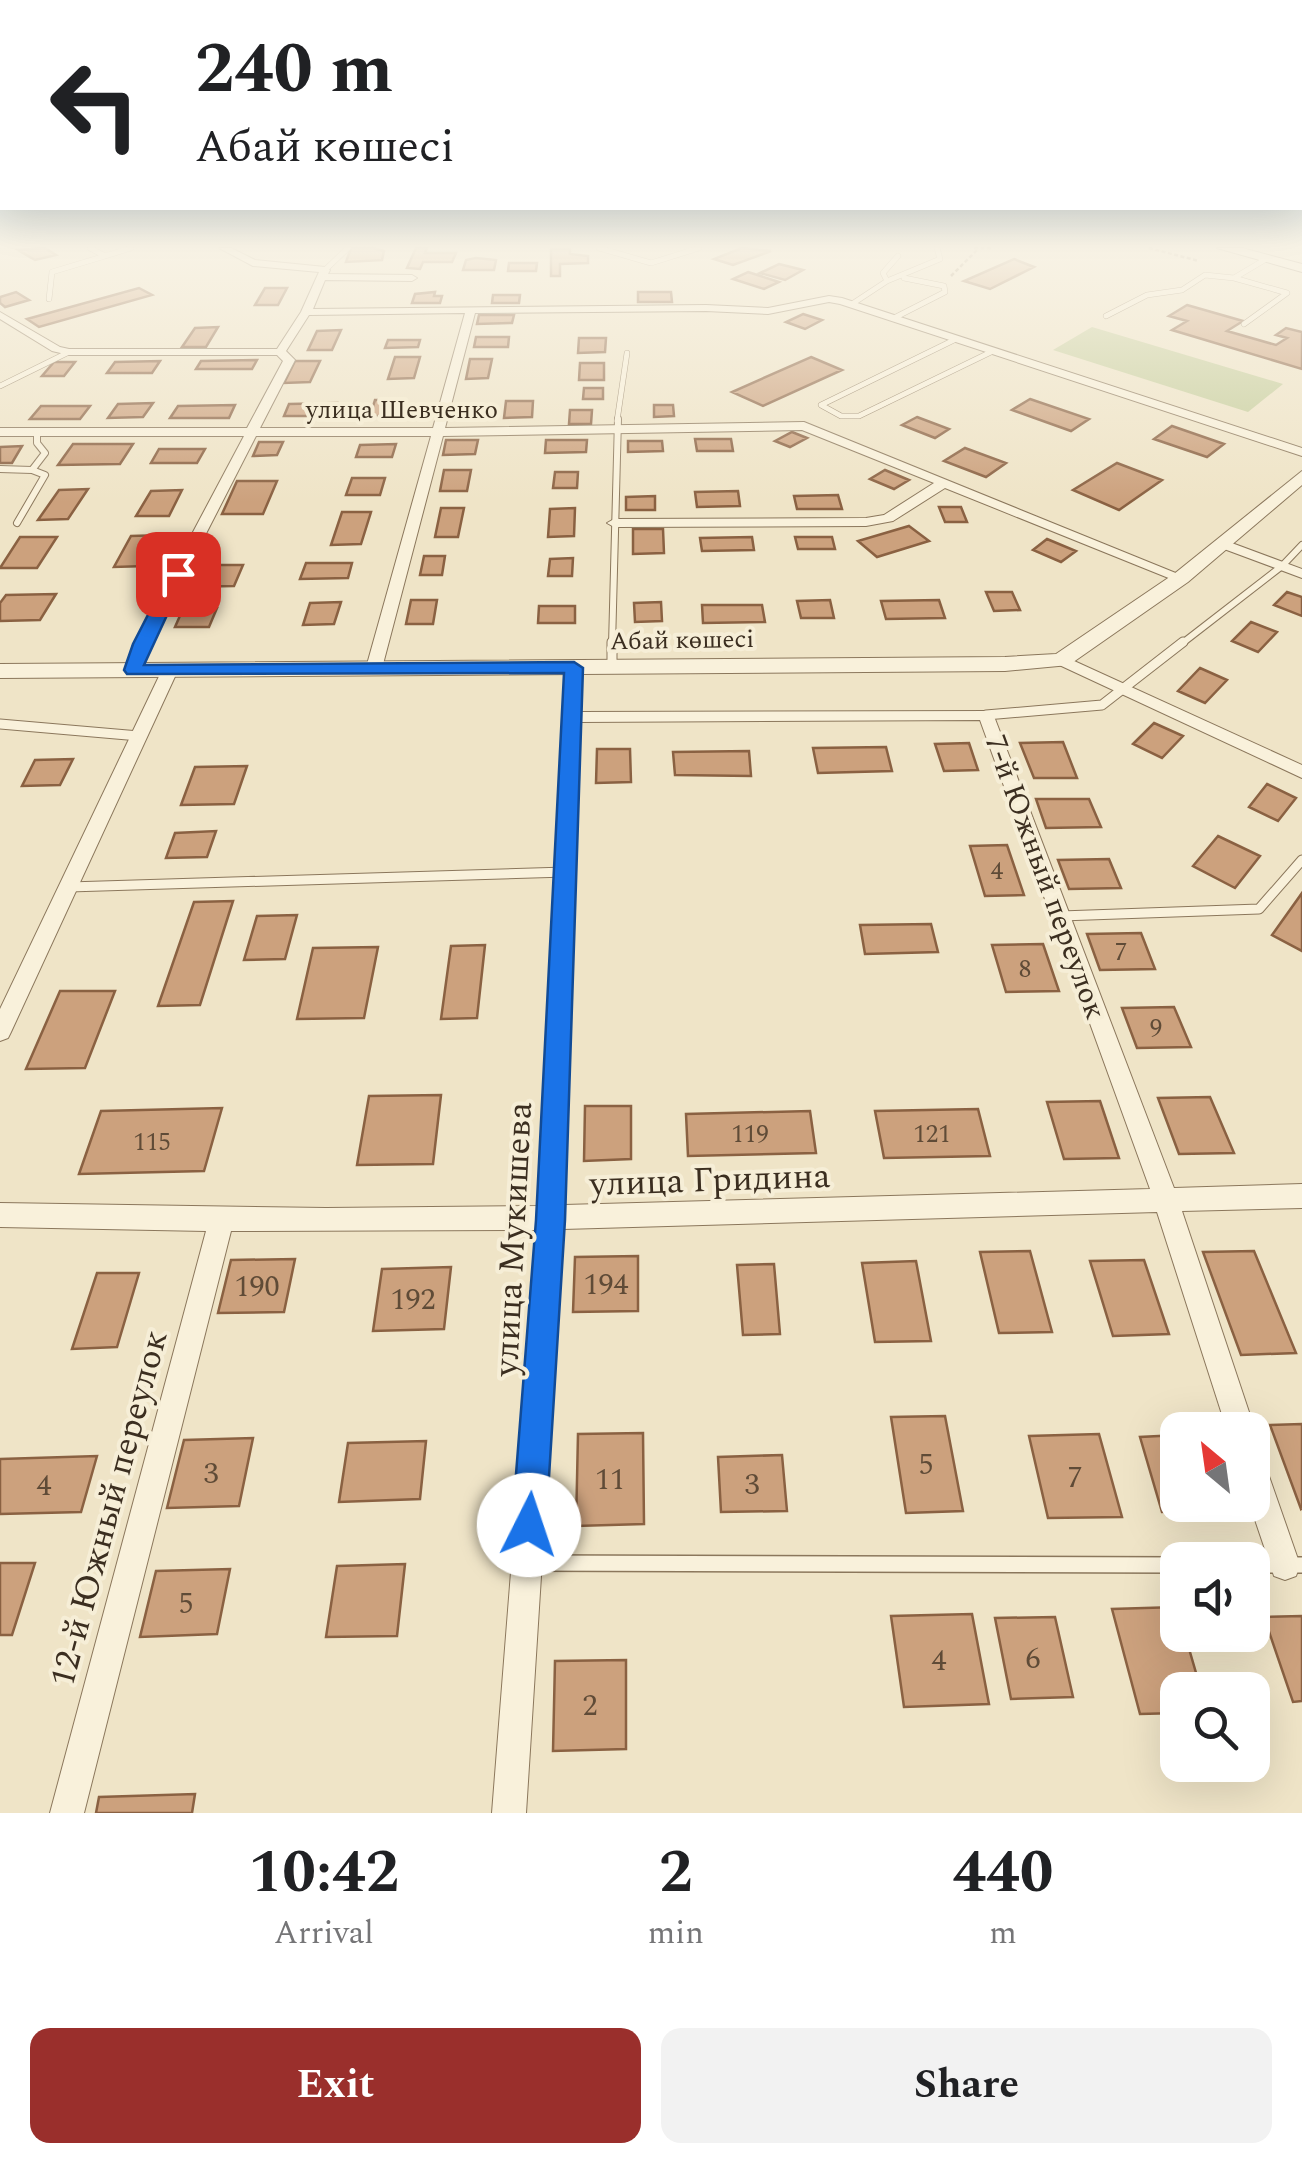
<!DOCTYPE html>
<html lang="en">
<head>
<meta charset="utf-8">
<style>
  body { margin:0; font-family:Spectral,serif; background:#f2f2f2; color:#202124; height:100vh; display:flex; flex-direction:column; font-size:38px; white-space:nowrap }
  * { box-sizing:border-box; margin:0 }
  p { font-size:32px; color:#757577 }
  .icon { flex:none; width:55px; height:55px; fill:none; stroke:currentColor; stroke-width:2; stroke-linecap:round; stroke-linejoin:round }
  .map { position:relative; height:1813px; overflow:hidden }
  .details { display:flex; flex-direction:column; background:#fff; flex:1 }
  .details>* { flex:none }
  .hud { position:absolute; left:0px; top:0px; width:1302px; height:210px; box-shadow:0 10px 40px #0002; background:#fff; color:#202124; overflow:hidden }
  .needle { width:65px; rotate:331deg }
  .fabs { position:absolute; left:1160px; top:1412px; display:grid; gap:20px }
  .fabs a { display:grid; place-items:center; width:110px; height:110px; border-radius:20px; background:#fff; box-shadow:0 10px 40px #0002; font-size:50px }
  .pin { position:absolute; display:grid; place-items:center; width:85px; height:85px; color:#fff; margin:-42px; border-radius:20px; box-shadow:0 5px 15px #0006 }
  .me { position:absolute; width:110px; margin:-55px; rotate:4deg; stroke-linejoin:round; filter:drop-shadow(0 0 8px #0008) }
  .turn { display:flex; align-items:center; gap:35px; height:210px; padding:0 30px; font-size:45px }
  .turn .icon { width:130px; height:130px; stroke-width:2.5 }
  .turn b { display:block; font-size:70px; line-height:85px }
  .eta { display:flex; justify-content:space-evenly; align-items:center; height:170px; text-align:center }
  .eta b { font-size:60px; font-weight:700; line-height:70px }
  .primary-button { display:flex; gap:20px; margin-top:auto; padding:20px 30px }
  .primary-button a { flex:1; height:115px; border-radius:20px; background:#9a2f2c; color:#fff; font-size:40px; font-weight:700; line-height:115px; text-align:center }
  .primary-button a+a { background:#f2f2f2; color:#202124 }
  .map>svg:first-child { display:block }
</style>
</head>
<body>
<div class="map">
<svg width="1302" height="1813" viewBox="0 0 1302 1813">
  <rect width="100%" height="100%" fill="#efe4c7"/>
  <!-- green -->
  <path fill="#c5cd9b" d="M1092,327L1283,384L1248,412L1053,350Z"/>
  <!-- building -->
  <path fill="#cca17d" stroke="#8a6142" stroke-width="2.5" d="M45,248L56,255L35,260L18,250Z
    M351,248H373L384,251L382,260L346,262Z
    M416,248H427L425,253H456L452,262H423L420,269L407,268Z
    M742,248L771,251L733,265L714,259Z
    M551,249H570V254L588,256V263L560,264V276H551Z
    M476,258L496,260L494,270H463L466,260Z
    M1014,259L1034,267L990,289L964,281Z
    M509,263H537L536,271H508Z
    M779,264L803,270L785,280L760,273Z
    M748,272L779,282L764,289L733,279Z
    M139,288L152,295L39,327L27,319Z
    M265,288H287L278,305H255Z
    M16,292L29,300L5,307L0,303V297Z
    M435,292L434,296H442L440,303H412L415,294Z
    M638,292H671L672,302H638Z
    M493,295H520L519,303H492Z
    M1187,305L1243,321L1227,331L1276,345L1287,338L1276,335L1286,328L1302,332V369L1172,330L1187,321L1169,316Z
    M803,314L822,320L805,329L786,322Z
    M479,315H514L512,323L477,324Z
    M218,327L206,347H182L195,328Z
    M341,330L332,350H308L317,331Z
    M476,337H509L508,347H474Z
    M579,338H606L605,352L578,353Z
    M388,340H420L418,347L385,348Z
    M395,357H420L414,378L388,379Z
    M811,357L842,370L763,406L732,392Z
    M470,359H492L488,378L466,379Z
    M257,360L252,369H196L201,361Z
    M160,361L152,373H107L115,362Z
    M295,361H320L310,382L284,383Z
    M54,362H75L64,376H42Z
    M580,363H604V380H579Z
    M584,388H603V399H583Z
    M1030,399L1089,419L1071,431L1012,410Z
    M375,400H400L395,416H370Z
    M506,401H533L532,417L504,418Z
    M153,403L143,417L108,418L118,404Z
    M337,403L333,416H284L289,404Z
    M465,404H484L482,415L462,416Z
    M235,405L229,418H170L178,406Z
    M654,405H673L674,416L654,417Z
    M41,406H90L80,419H30Z
    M570,410H592L591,424H569Z
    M917,417L949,429L935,438L902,425Z
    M1172,426L1224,444L1207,457L1154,439Z
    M792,432L807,438L790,447L775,441Z
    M695,439H731L733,451H697Z
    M446,440H478L475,454L443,455Z
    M546,440H587L586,452L545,453Z
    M628,441H662L663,451L628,452Z
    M259,442H283L277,455L253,456Z
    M73,444H133L120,464L58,465Z
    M396,444L392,457H356L360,445Z
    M22,446L12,463H0V447Z
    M965,448L1006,463L986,477L944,461Z
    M159,449H205L197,463H151Z
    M1117,463L1162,480L1119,510L1073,490Z
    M444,470H471L467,491H440Z
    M885,470L909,480L894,489L870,479Z
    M555,472H578L577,488H553Z
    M352,478H385L380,495H346Z
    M237,481H277L263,514H222Z
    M88,489L68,519L38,520L59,490Z
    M182,490L169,516H136L151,491Z
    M738,491L740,506L697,507L695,492Z
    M838,495L842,509H797L794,496Z
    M655,496V510H626V497Z
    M939,507H961L967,522H945Z
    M441,508H464L458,537H435Z
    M575,508L574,536L548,537L550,509Z
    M342,512H371L361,544L331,545Z
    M909,526L929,541L877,557L858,541Z
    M633,529H663L664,553L633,554Z
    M164,535L147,566L114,567L131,536Z
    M20,537H57L37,568H0Z
    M752,537L754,550L702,551L700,538Z
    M795,537H832L835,549H798Z
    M1047,539L1076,551L1061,562L1033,550Z
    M424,556H445L442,575H420Z
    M573,558L572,576H548L550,559Z
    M306,563H352L348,578L300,579Z
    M195,565H243L234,586L184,587Z
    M986,592H1012L1020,610L994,611Z
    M1287,592L1302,597V616L1274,605Z
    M56,594L40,620L0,621V603L6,595Z
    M411,600H437L433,624H406Z
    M830,600L834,618H801L797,601Z
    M939,600L945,618L886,619L881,601Z
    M341,602L334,624L303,625L310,603Z
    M661,602L662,621L635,622L634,603Z
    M702,605H762L765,622L703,623Z
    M539,606H575V623H538Z
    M217,608L209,627H175L183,609Z
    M1251,622L1277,632L1258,652L1232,641Z
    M1200,668L1227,680L1205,703L1178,691Z
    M1154,723L1183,736L1162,758L1133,744Z
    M1063,742L1077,778H1034L1020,743Z
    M969,743L978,770L944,771L935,744Z
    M886,747L892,771L818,773L813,748Z
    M597,749H630L631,782L596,783Z
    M749,751L751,776L675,775L673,752Z
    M73,759L60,785L22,786L35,760Z
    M247,766L234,804L181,805L195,767Z
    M1267,784L1296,798L1278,821L1249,807Z
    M1036,799H1089L1101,827L1046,828Z
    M216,831L207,857L166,858L175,833Z
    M1218,836L1260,856L1235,888L1193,866Z
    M1007,845L1024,895L985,896L970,846Z
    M1109,859L1121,888L1069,889L1058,860Z
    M1302,893V951L1272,935Z
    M233,901L200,1005L158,1006L194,902Z
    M297,915L285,959L244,960L257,916Z
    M931,924L938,952L865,954L860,925Z
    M1141,933L1155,969L1100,970L1087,934Z
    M1043,944L1059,991L1006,992L992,945Z
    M485,945L477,1018L441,1019L451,946Z
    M378,947L364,1018L297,1019L313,948Z
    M60,991H115L85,1068L26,1069Z
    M1174,1007L1191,1047L1137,1048L1122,1008Z
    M441,1095L433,1164L357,1165L369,1096Z
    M1210,1097L1234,1153L1179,1154L1158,1098Z
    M1100,1101L1119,1158L1064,1159L1047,1102Z
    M585,1106H631V1159L584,1161Z
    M222,1108L204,1171L79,1174L101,1111Z
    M978,1109L990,1156L884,1158L875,1111Z
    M810,1111L816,1153L688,1156L686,1114Z
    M1030,1251L1052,1332L999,1333L980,1252Z
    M1254,1251L1296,1353L1241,1355L1203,1252Z
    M638,1256V1311L573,1312L575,1257Z
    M295,1259L284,1312L218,1313L231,1260Z
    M1144,1260L1169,1334L1113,1336L1090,1261Z
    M916,1261L931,1341L875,1342L862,1263Z
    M774,1264L780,1334L743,1335L737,1265Z
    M451,1267L444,1329L373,1331L382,1269Z
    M97,1273H139L117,1347L72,1349Z
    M945,1416L963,1511L906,1513L891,1417Z
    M1302,1424V1508L1301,1509L1270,1425Z
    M643,1433L644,1524L576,1526L578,1434Z
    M1099,1434L1122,1517L1048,1518L1029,1436Z
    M1178,1435V1505H1216L1218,1510L1162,1512L1140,1437Z
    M253,1438L239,1506L167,1508L184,1440Z
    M426,1441L420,1499L339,1502L348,1443Z
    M782,1455L787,1511L721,1512L718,1457Z
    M97,1456L81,1512L0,1514V1459Z
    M0,1563H35L12,1635H0Z
    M405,1564L397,1636L326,1637L337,1566Z
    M230,1569L217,1634L140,1637L156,1571Z
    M1177,1607L1178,1635H1185L1201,1690H1178V1713L1140,1714L1112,1609Z
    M972,1614L989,1704L904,1707L891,1616Z
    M1302,1616V1701L1293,1702L1264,1617Z
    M1055,1617L1073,1697L1011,1699L995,1618Z
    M626,1660V1749L553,1751L555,1661Z
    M195,1794L192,1813H96L99,1797Z"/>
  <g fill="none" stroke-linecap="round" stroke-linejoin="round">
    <defs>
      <path id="service-far3" d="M90,248L105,256L131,248
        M599,248L651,263L699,248
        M325,270L348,248
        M887,281L883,273L898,256
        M49,299L52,272L105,256
        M852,304L887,281L940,259L937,248
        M1106,316L1147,295L1182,290L1205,275L1234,278
        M894,318L945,292L944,286L904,278
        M1244,324L1287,293L1234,278L1266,259
        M956,339L821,405L841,416H859L993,351
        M0,386L69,352
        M617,421L627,353"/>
      <path id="service-far2" d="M0,469L32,470L45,453L37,443V434
        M17,523L45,475L32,470
        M612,645L618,419
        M1180,645L1282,566L1302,545"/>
      <path id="service-far1" d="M612,666V642
        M986,715L1102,705L1183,642
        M0,724L139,736
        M69,887L566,872
        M1061,916L1259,909L1302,860"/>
      <path id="service" d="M529,1563L1178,1565
        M1252,1565H1302"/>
      <path id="minor" d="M219,248H231L255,260L325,267L330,270L328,274L412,275L417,278L412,281L325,280L313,309L706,305L768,308L829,296L842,298L1302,448V456L840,304L829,302L768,314L706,311L475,313L445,428L804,422L1188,578L1176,581L945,488L893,521L866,526L614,527L607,523L614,519L866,518L884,515L934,483L802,430L443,436L382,668L374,673L366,668L431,436H256L149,645L141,671L133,676L125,671L133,645L244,436H0V428H247L283,361L277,355H69L52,351L0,319V312L60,347L69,349H277L301,312L319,272L253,266ZM465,313L433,428H260L295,360L286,351L309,315Z
        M1221,539L1302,569V578L1216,546L1214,543Z
        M1061,655L1302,765V778L1055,663V657Z
        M574,663L582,668L581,712L992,711L1174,1188L1302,1184V1208L1182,1211L1255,1430L1252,1437V1430H1227L1157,1212L563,1229L526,1813H492L538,1230L231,1231L84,1813H50L206,1231L0,1227V1203L326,1208L539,1206L566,668ZM980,720L1150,1189L564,1205L580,722Z
        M170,665L178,670L11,1032L8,1038L0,1041V1009L162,670Z
        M1252,1452L1262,1456L1300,1565L1296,1576L1285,1580L1274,1576L1250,1505Z"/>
      <path id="tertiary" d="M1302,471V485L1188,582L1069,665L1005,671L0,678V664L1005,657L1056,654L1174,574Z"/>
      <path id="secondary" d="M1217,248H1242L1302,264V272Z"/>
    </defs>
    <!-- service-far3 casing -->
    <use href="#service-far3" stroke="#8b775c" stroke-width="6"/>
    <!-- service-far2 casing -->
    <use href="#service-far2" stroke="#8b775c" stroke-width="8"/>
    <!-- service-far1 casing -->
    <use href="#service-far1" stroke="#8b775c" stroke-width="11"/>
    <!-- service casing -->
    <use href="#service" stroke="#8b775c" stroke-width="18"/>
    <!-- minor casing -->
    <use href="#minor" stroke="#8b775c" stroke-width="2"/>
    <!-- tertiary casing -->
    <use href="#tertiary" stroke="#8b775c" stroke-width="2"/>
    <!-- secondary casing -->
    <use href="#secondary" stroke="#6d583f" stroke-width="2"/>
    <!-- path -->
    <path stroke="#8b775c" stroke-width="2.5" stroke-dasharray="4 2.5" stroke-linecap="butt" d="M974,248H991
      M1149,248L1199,261
      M951,276L979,248"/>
    <!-- service-far3 -->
    <use href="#service-far3" stroke="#f9f1db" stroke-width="5"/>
    <!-- service-far2 -->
    <use href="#service-far2" stroke="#f9f1db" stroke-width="6"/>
    <!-- service-far1 -->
    <use href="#service-far1" stroke="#f9f1db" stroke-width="9"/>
    <!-- service -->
    <use href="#service" stroke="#f9f1db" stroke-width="15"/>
    <!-- minor -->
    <use href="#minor" fill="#f9f1db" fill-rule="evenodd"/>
    <!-- tertiary -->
    <use href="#tertiary" fill="#f9f1db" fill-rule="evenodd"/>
    <!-- secondary -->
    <use href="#secondary" fill="#f9f1db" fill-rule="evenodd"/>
  </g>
  <!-- sky -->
  <linearGradient id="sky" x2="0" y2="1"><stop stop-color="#8ebad6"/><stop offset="0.49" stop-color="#f8f3e6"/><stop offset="1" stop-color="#f8f3e6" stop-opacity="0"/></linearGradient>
  <rect width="1302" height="502" fill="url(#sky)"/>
  <!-- route -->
  <path fill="#1a73e8" stroke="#114b97" stroke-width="2.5" d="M178,569L186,574L144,665L574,662L583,668L565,1220L546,1525L541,1537L529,1542L517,1537L512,1525L536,1220L564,673L127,674L124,670L133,644L169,574Z"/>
  <g text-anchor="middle" stroke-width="8" stroke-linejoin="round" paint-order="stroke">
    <!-- far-street labels -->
    <g font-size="25" fill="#3b2e20" stroke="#f6eed7">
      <text x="402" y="418">улица Шевченко</text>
      <text transform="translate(682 639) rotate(-1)" y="9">Абай көшесі</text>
    </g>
    <!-- number labels -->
    <g font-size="25" fill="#5f4b37">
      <text x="997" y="879">4</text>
      <text x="1121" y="960">7</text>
      <text x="1025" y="977">8</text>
      <text x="1156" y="1036">9</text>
      <text x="750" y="1142">119</text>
      <text x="932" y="1142">121</text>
      <text x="152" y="1150">115</text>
    </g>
    <!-- street labels -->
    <g font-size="30" fill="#3b2e20" stroke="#f6eed7">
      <text transform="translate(1046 877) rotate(70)" y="10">7-й Южный переулок</text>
    </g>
    <!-- near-number labels -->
    <g font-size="30" fill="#5f4b37">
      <text x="606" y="1294">194</text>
      <text x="257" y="1296">190</text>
      <text x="413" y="1309">192</text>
      <text x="926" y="1474">5</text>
      <text x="211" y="1483">3</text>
      <text x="1075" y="1487">7</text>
      <text x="610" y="1489">11</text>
      <text x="752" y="1494">3</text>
      <text x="44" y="1495">4</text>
      <text x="186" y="1613">5</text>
      <text x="1033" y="1668">6</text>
      <text x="939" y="1670">4</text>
      <text x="590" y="1715">2</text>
    </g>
    <!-- near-street labels -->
    <g font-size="35" fill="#3b2e20" stroke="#f6eed7">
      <text transform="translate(710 1179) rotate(-2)" y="12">улица Гридина</text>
      <text transform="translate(512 1239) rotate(-87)" y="12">улица Мукишева</text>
      <text transform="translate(108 1508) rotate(-75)" y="12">12-й Южный переулок</text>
    </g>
  </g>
</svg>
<div class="fabs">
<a><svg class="needle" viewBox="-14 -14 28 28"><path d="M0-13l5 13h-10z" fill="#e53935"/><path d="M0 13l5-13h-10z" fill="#757577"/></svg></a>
<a><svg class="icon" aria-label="sound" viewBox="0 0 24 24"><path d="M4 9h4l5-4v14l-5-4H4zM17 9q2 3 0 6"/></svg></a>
<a><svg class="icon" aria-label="search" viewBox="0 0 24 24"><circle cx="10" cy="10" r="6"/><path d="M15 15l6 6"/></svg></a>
</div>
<div class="pin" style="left:178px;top:574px;background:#d93025"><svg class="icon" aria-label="arrive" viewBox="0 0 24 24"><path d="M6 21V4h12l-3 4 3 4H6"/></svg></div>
<svg class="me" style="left:529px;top:1525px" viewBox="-20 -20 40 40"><circle r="19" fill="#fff"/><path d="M0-13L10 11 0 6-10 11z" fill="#1a73e8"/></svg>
<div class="hud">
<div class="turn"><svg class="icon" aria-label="left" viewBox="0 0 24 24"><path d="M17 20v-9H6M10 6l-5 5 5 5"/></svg><div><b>240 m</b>Абай көшесі</div></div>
</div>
</div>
<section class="details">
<div class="eta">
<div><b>10:42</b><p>Arrival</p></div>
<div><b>2</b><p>min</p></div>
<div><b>440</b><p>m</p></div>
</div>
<div class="primary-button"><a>Exit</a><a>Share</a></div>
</section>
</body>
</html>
